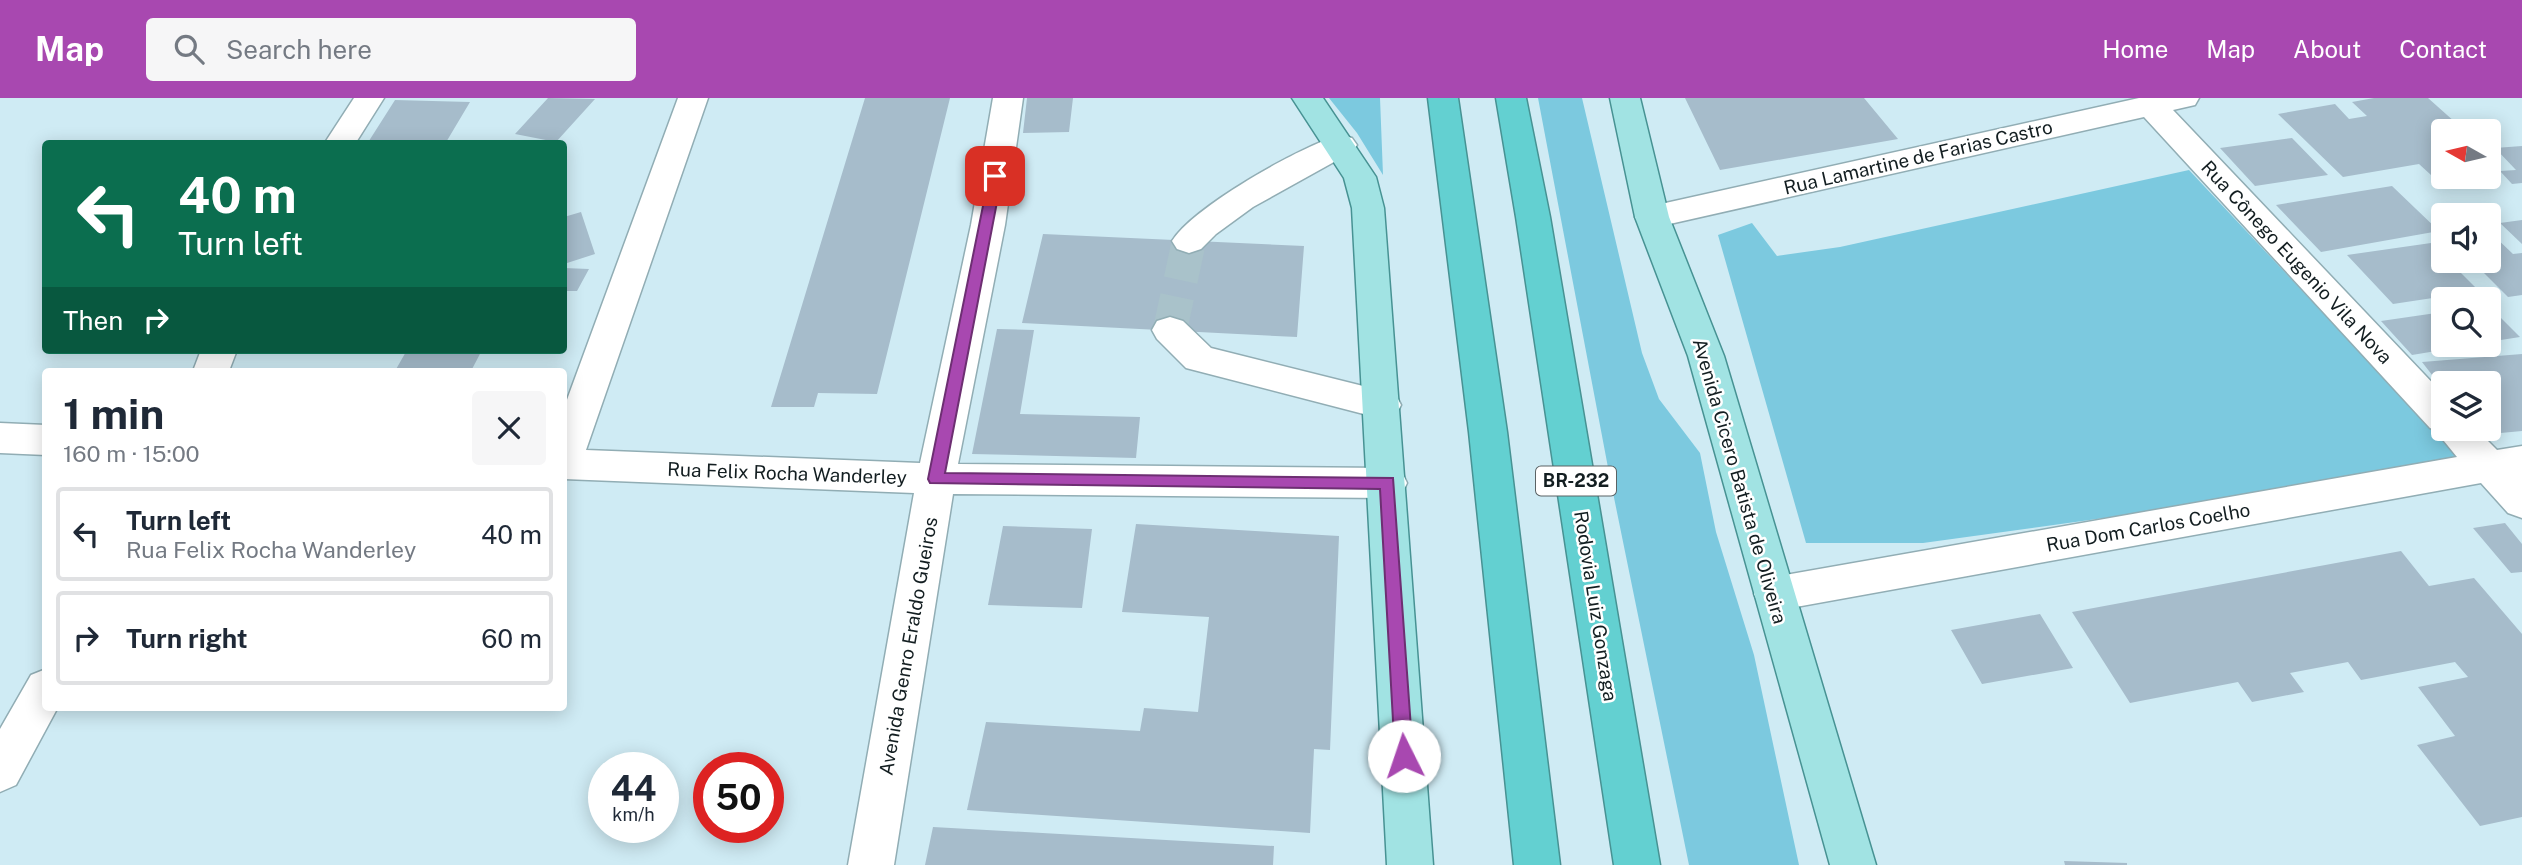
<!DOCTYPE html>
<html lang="en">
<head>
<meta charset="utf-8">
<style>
  body { margin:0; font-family:"Public Sans",sans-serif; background:#f6f6f7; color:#1f2937; height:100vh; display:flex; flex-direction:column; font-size:26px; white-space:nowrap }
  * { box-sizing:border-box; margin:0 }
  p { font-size:23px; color:#747a83 }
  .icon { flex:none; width:38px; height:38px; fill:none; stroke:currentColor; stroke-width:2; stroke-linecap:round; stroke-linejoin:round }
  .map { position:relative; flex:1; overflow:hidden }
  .side { position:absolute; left:42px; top:270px; width:525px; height:343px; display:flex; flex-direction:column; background:#fff; border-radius:7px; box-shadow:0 4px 18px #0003 }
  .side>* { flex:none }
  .guide { position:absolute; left:42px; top:42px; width:525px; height:214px; border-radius:7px; box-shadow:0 4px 18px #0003; background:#0b6e4f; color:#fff; overflow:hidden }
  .needle { width:46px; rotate:278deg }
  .controls { position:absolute; left:2431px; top:21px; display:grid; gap:14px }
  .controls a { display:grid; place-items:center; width:70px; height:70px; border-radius:7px; background:#fff; box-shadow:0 4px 18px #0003; font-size:35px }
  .speed { position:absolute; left:588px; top:654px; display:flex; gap:14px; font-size:35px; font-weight:700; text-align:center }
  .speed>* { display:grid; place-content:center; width:91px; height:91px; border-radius:50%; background:#fff; box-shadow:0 4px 18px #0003; line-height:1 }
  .speed small { font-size:18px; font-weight:400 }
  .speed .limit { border:10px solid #d22; background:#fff; color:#111 }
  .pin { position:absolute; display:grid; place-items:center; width:60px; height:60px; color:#fff; margin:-30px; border-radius:14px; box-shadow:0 4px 10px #0006 }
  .me { position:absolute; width:77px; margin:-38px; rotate:356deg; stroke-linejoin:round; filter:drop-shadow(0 0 5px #0008) }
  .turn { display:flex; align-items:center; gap:24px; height:147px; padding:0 21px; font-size:32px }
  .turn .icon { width:91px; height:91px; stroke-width:2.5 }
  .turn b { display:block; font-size:49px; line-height:60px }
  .then { display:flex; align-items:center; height:66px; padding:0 21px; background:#0003; gap:14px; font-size:26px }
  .round { display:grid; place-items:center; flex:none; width:74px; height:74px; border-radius:7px; background:#f6f6f7 }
  .overview { display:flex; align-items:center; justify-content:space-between; height:119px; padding:0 21px }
  h1 { font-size:42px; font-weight:700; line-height:52px }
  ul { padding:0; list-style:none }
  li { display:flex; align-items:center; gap:21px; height:94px; margin:0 14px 10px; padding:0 7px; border:4px solid #e0e1e3; border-radius:7px }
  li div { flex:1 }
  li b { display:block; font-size:26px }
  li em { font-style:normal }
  header { display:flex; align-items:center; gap:42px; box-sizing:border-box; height:98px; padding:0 35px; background:#a848b0; color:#fff }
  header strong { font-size:33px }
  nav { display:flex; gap:38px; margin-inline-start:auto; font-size:24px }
  .search { width:490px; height:63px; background:#f6f6f7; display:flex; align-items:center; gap:18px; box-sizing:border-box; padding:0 24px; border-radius:7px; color:#747a83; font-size:26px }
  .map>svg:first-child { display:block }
</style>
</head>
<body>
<header>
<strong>Map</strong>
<div class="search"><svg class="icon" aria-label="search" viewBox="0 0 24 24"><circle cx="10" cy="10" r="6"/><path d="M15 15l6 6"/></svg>Search here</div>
<nav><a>Home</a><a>Map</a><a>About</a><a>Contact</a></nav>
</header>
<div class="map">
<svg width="2522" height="767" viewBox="0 0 2522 767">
  <rect width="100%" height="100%" fill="#cfebf4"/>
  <!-- green -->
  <path fill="#7cc9df" d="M1329,0H1380L1383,77L1357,35Z
    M1538,0H1582L1642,255L1659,301L1700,355L1716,434L1754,557L1799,767H1689L1610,380Z
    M2189,72L2458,359L2147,414L1923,445H1806L1718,137L1752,125L1777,158L1840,149Z"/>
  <!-- building -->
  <path fill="#a6bccb" d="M548,0L595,1L556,44L515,36Z
    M865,0H950L877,296L818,295L814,309H771Z
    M1027,0H1073L1069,34L1023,35Z
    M1685,0H1864L1898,41L1720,72Z
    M2374,0H2428L2465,33H2443V75L2431,77L2419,66L2343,79L2278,16L2335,6L2349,21L2367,18L2352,4Z
    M395,2L470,4L445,46H367Z
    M2292,40L2328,77L2255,88L2220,50Z
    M2522,48V85L2512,86L2500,73L2516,72L2495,50Z
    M2392,88L2439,133L2321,154L2276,107Z
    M581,114L595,156L564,166V119Z
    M2522,122V146L2500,125Z
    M1043,136L1304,148L1297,239L1022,225Z
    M2492,136L2513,156L2522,155V197L2508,199L2472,163H2488V137Z
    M2431,145L2443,157V163H2449L2479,193L2393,206L2347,157Z
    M564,170L589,171L577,193H564Z
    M2488,207L2520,239L2488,244Z
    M2443,214V247L2466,248L2412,257L2381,223Z
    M997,231L1034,232L1020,316L1140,319L1136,360L972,356Z
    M407,252H414L481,254L471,273H395Z
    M2522,256V333L2479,337L2475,331H2488V285H2443V291L2422,264Z
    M2505,425L2522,446V474L2511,475L2473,430Z
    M1136,426L1339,438L1330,652L1314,651L1310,735L967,712L986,624L1140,633L1144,610L1198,614L1209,519L1122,514Z
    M1003,428L1092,431L1082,510L988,507Z
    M2401,453L2429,488L2474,480L2522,536V719L2480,728L2417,647L2455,638L2418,589L2468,579L2455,564L2361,582L2348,564L2290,575L2304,594L2252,604L2238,584L2130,605L2072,514Z
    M2040,516L2073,570L1982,586L1951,532Z
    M933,729L1274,748L1273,767H925Z
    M2064,763L2127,765V767H2065Z"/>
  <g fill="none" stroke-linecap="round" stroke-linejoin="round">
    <!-- minor-tunnel -->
    <path stroke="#a9c2ca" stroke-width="34" stroke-dasharray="34 17" stroke-linecap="butt" d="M1170,232L1189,143"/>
    <defs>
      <path id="minor" d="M354,0H384L355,46H324Z
        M678,0H708L586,352L920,365L971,127L993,0H1023L1005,127L958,366L1388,370L1402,374L1407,385L1402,396L1388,400L953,396L894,767H848L914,395L564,381V310Z
        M2139,0H2199L2195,7L2173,12L2443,296V331H2476L2497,352L2522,348V420L2508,415L2481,385L1774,513L1760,508L1754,496L1760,484L1774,479L2457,359L2435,332L2430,330L2144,19L1652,130L1640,127L1635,119L1640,111L1652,108Z
        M1341,37L1352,40L1357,47L1352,54L1253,109L1216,136L1201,151L1189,155L1177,151L1172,143C1193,109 1302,47 1341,37Z
        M1170,219L1183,223L1211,250L1383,293L1396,297L1401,307L1396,317L1383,321L1186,270L1157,241L1152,232L1157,223Z
        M201,252H237L229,273H193Z
        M0,325L46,327V357L0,355Z
        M46,571V609H58L16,687L0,694V631L31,577Z"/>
      <path id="major" d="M1292,0H1323L1376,79L1384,110L1433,767H1387L1352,110L1344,80Z
        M1610,0H1640L1669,119L1724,258L1876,767H1830L1688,258L1635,119Z"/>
      <path id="highway" d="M1428,0H1458L1507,334L1560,767H1514L1469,334Z
        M1496,0H1526L1550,119L1660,767H1614L1516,119Z"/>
    </defs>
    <!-- minor casing -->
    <use href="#minor" stroke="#91adb4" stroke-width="3"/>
    <!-- major casing -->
    <use href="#major" stroke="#479293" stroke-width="3"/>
    <!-- highway casing -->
    <use href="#highway" stroke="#479293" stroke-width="3"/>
    <!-- minor -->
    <use href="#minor" fill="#fff" fill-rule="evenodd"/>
    <!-- major -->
    <use href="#major" fill="#a1e3e3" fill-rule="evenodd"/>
    <!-- highway -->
    <use href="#highway" fill="#63d0d1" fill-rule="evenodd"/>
  </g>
  <!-- route -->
  <path fill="#a848b0" stroke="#6d2f72" stroke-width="2" d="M995,74L1002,78L945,375L1393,380L1413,658L1410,664L1404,666L1397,664L1395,658L1380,391L930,385L928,381L989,78Z"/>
  <g text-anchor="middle" stroke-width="5" stroke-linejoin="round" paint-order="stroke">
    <!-- shield labels -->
    <rect fill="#fff" stroke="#5a6264" stroke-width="2" x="1536" y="368.5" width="80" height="29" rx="5"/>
    <g font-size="18" font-weight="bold" fill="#131e21">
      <text x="1576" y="389">BR-232</text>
    </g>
    <!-- street labels -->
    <g font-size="19" fill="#131e21" stroke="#fff">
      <text transform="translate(1918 59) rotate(-13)" y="7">Rua Lamartine de Farias Castro</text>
      <text transform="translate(2297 164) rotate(47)" y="7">Rua Cônego Eugenio Vila Nova</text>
      <text transform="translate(787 375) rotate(2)" y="7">Rua Felix Rocha Wanderley</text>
      <text transform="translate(1740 383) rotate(74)" y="7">Avenida Cicero Batista de Oliveira</text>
      <text transform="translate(2148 429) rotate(-10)" y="7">Rua Dom Carlos Coelho</text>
      <text transform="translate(1596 508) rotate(81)" y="7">Rodovia Luiz Gonzaga</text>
      <text transform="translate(908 548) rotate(-80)" y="7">Avenida Genro Eraldo Gueiros</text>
    </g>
  </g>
</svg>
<div class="controls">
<a><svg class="needle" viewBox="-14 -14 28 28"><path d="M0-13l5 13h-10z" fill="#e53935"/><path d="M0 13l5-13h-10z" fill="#747a83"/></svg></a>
<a><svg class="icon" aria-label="sound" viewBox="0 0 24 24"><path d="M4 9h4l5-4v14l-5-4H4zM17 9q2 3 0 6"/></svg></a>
<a><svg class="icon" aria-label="search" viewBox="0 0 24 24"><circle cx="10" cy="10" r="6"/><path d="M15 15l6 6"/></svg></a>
<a><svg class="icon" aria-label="layers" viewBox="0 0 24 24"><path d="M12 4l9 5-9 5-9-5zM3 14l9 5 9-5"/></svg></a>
</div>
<div class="speed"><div>44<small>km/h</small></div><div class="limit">50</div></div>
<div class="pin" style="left:995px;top:78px;background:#d93025"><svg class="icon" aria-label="arrive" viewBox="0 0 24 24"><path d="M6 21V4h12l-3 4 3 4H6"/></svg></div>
<svg class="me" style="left:1404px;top:658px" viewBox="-20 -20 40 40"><circle r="19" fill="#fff"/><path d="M0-13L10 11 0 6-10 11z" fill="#a848b0"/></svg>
<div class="guide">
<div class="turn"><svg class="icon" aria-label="left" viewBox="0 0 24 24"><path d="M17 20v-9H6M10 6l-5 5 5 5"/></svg><div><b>40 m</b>Turn left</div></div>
<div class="then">Then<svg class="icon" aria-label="right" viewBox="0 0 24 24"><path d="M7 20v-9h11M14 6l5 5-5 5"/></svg></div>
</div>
<section class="side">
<div class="overview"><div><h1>1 min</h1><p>160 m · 15:00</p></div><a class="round"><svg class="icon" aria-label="close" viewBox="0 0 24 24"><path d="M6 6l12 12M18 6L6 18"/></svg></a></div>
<ul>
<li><svg class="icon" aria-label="left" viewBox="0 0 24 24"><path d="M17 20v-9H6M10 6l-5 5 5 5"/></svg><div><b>Turn left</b><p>Rua Felix Rocha Wanderley</p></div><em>40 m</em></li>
<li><svg class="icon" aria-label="right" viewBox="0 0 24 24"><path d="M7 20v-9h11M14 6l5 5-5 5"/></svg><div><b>Turn right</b></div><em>60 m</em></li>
</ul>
</section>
</div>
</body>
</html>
